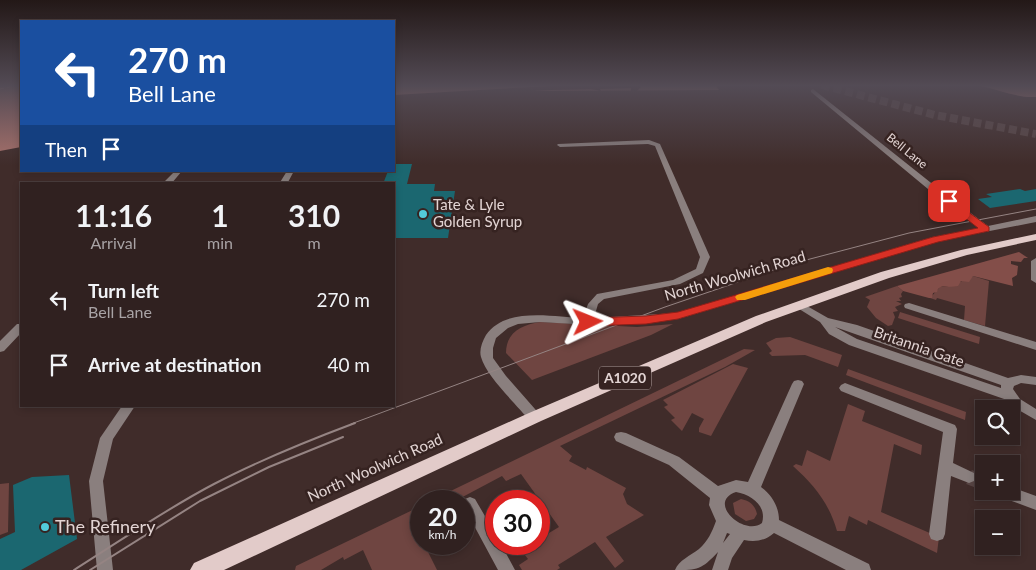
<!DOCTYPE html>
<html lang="en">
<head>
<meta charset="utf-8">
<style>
  body { margin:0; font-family:Lato,sans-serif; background:#382929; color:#f1f3f6; height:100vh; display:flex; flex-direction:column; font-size:19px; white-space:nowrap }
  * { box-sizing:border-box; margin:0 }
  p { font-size:16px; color:#a8a3a5 }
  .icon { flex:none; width:28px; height:28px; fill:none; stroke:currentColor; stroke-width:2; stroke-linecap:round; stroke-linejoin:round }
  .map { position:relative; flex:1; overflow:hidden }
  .side { position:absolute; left:20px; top:182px; width:375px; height:225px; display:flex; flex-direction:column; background:#302120; border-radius:0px; box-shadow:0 2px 8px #0003,0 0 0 1px #4b3e3e }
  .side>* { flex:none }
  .top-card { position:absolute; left:20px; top:20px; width:375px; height:152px; border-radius:0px; box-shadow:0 2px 8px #0003,0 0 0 1px #4b3e3e; background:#1a4fa0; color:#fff; overflow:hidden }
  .fabs { position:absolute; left:975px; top:400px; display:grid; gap:10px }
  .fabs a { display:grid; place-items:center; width:45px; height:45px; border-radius:0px; background:#302120; box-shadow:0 2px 8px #0003,0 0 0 1px #4b3e3e; font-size:25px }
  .speed { position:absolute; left:410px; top:490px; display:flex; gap:10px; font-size:25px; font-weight:700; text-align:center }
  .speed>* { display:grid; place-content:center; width:65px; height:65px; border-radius:50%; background:#302120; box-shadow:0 2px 8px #0003,0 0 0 1px #4b3e3e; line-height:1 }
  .speed small { font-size:12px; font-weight:400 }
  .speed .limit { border:8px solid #d22; background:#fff; color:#111 }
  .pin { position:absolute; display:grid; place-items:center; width:42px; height:42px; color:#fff; margin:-21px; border-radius:10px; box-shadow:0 2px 8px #0006 }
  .me { position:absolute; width:55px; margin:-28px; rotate:88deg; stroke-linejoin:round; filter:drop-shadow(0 0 4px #0008) }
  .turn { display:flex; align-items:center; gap:18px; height:105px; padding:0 25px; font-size:22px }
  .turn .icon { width:65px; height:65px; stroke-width:2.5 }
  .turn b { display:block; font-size:35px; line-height:42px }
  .then { display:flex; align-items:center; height:48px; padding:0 25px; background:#0003; gap:10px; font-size:19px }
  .eta { display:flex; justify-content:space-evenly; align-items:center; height:85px; text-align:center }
  .eta b { font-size:30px; font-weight:700; line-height:35px }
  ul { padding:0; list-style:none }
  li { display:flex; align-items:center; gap:15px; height:65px; padding:0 25px }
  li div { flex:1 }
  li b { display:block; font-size:19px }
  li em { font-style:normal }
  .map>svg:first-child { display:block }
</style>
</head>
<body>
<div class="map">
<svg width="1036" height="570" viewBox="0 0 1036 570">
  <rect width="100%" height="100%" fill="#402c2a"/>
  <!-- green -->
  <path fill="#6f4541" d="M973,276L989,281L985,326L964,320L965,306L937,298L936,300L930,298L941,286L949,287Z
    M897,286L903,291L901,294L902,297L899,298L901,301H896L902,304L895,307L898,311L893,312L895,317L892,325L888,326L876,318L867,307L870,300L865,297Z
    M900,312L980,337L979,344L898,318Z
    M540,322L637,327L673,324L651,335L532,380L506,353C506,332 522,325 540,322Z
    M790,337L842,355L838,367L805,355L772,356L769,353L772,351L766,343L776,338Z
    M744,349L755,350L725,367L560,446L572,456L569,461L586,470L587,467L626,488L623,494L627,504L644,515L606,537L624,561L615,568L595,542L558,565L560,568L557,570H522L519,565L528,559L521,550L531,544H539V539L559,527L521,474L506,481L502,476L455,501H430Z
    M733,364L748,368L711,436L699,432V428L704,419L692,413L682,431L671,420L675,418L664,407L668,405L663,400Z
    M848,369L966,412L965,420L846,375Z
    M848,404L865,411L862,421L922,445L921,455L894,444L881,512L939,537L937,553L868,520L867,525L849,516L845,531H837C829,503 814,485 793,466L796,464L802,466L807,450L830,461Z
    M9,483L8,532L0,535V484Z
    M741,499C750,501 755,505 757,514L754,519L746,521L735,514L733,503Z
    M421,506V526L417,528L421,537V544H424L437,570H372L363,550L344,560L343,557L321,570H295L296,566Z"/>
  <!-- forest -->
  <path fill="#834e49" d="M1019,252L1028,258H1024L1021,262L1011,261V264L1018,266L1017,275L1012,278L1013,286L973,276L969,282L961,281L958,286L949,287L942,286L938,289L937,292L933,293L932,298H929L903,291L897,286Z"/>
  <!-- water -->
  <path fill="#a9716b" d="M394,85H715L719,90L551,91L533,90L531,87L394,95Z
    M0,86H21V147L0,151Z
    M981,86H1036V97C1017,98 1000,90 981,86Z"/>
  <!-- pier -->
  <path fill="#402c2a" d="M573,85H639L641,87L637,91H631V88L600,89L601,91L591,89L551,90H533L531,87Z"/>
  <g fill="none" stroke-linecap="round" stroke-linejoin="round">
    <!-- ferry -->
    <path stroke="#f6c1bb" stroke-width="1" stroke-dasharray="4 3" stroke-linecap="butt" d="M0,89L16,85"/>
  </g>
  <!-- building -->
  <path fill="#1b6770" d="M394,164H412L407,184H435L434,191H455L448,238H394V184H383L388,171H394Z
    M1020,189L1025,191L1036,189V201L990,208L978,199L992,197L986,194Z
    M69,475L77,539L21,570H0V539L15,532L13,485L32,477Z"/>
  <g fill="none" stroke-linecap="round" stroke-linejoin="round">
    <!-- minor-tunnel -->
    <path stroke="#584544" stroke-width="15" stroke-dasharray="15 8" stroke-linecap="butt" d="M969,477L984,483"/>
    <!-- trunk-tunnel -->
    <path stroke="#584544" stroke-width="8" stroke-dasharray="8 4" stroke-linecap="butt" d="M822,85L935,115L1036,134"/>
    <!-- minor -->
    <path fill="#8a7f7e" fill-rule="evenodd" d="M813,89L940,190L988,226L1036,216V222L938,241L678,319L590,325L540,322L518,324L508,328L496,338L493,348V358L506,376L542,417L540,421L535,422L530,421C517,405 486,376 481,357C479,350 482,342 486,335C506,306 554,317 583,318L588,304L597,294L673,280L696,269L700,257L655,146L648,144L560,147L557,145L558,144L649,140L660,144L710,257L703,273L680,284L604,299L598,304L594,318L677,313L933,237L979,228L934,194L811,92V90Z
      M175,171H182L171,184H162Z
      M287,171H294L287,184H279Z
      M1036,258V283L1031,280V261Z
      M800,302L828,318L857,325L1008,378L1021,375L1036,377V385L1021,383L1014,386L1013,389L1020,399L1036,409V420L1010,405L1007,400L849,345L829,334L820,322L796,307L795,305L796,303ZM835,327L1001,385V388L857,339Z
      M909,303L1036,342V350L905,308L904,306L905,304Z
      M17,324H21V333L4,351L0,352V341Z
      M798,380L802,381L804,384L761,487C772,495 779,507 779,520L869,564L871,570H846L774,533C765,541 755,542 744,540L732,558L728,570H712L718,552C701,570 698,570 675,570C679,560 690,556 699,549C708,541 712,532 716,521L709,505L710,498L669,465L616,441L614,437L616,433L621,432L626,433L679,457L718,486L736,480L748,482L792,384L794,381ZM736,492C752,495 767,506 762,523C744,537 706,502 736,492ZM727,533L730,534L723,543Z
      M845,383L955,425L957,429L953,463L974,473L976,477L974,481L969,483L951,476L945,534L943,539L937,541L931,539L929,534L943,432L841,391L839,388L841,385Z
      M122,406H135L113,439L103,481L113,570H97L89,481L100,438Z
      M1014,488L1036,496V510L1009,500L1006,495L1008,491H1011V489Z
      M470,497L475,499L496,535V544H501L515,570H498L464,507L465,499Z"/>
    <!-- primary -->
    <path fill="#e2cbc9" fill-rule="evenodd" d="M1036,234V240L967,255L889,278L766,322L541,421L224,570H190L194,563L529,413L756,316L881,272L961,250Z"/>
    <!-- tram-far1 -->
    <path stroke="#958483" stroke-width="1" d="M351,424L665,307L791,264L909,233L1036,209"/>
    <!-- tram -->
    <path stroke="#958483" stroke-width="2" d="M74,570C120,541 166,509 214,484C260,460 307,441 355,423
      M90,570L200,501L269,467L343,437"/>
  </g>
  <!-- sky -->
  <linearGradient id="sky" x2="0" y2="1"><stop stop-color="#231817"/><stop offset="0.52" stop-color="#534b55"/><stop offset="1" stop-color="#534b55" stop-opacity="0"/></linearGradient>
  <rect width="1036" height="165" fill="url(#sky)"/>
  <!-- route -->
  <path fill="#d93025" stroke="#8d1f18" d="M949,198L989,227V231L938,242L678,319L646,324L588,326L582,322L588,318L646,316L678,312L933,237L978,228L946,203L945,201Z"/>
  <!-- slow -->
  <path fill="#f59e0b" d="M828,267L832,268L833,270L832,273L745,300H737L735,297L737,295Z"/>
  <!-- markers -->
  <g fill="#52cbda" stroke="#362321" stroke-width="2">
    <circle cx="423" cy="214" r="5"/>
    <circle cx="45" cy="527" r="5"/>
  </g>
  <g text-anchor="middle" stroke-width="5" stroke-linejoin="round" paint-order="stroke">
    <!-- far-street labels -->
    <g font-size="12" fill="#e3d5d4" stroke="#362321">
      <text transform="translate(907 151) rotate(39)" y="4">Bell Lane</text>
    </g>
    <!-- shield labels -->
    <rect fill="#362321" stroke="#afa09e" stroke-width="1" x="599" y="366.5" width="52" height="23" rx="4"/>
    <g font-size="14" font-weight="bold" fill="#e3d5d4">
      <text x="625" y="383">A1020</text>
    </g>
    <!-- poi labels -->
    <g font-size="15" fill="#e3d5d4" stroke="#362321" text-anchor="start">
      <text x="433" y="210">Tate &amp; Lyle<tspan x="433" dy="17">Golden Syrup</tspan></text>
    </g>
    <!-- street labels -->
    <g font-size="15" fill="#e3d5d4" stroke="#362321">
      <text transform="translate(735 276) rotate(-16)" y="5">North Woolwich Road</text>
      <text transform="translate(919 347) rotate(19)" y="5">Britannia Gate</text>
      <text transform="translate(375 468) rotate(-24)" y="5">North Woolwich Road</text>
    </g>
    <!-- near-poi labels -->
    <g font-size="18" fill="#e3d5d4" stroke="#362321" text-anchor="start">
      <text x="55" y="533">The Refinery</text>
    </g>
  </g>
</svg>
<div class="fabs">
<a><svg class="icon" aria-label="search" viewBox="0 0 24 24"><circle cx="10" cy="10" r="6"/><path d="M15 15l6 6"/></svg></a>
<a>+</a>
<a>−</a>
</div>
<div class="speed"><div>20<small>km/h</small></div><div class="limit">30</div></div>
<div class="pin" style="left:949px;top:201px;background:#d93025"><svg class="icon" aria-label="arrive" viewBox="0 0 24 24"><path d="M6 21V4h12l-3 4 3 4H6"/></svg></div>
<svg class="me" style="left:588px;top:322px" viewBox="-20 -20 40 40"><path d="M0-17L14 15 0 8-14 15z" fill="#d93025" stroke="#fff" stroke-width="4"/></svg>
<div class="top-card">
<div class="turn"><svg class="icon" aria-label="left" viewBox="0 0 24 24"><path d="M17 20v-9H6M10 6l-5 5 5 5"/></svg><div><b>270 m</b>Bell Lane</div></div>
<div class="then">Then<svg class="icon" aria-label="arrive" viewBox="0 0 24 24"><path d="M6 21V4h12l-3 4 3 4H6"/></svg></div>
</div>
<section class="side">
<div class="eta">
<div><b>11:16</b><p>Arrival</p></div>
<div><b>1</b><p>min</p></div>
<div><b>310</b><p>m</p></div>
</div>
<ul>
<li><svg class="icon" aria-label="left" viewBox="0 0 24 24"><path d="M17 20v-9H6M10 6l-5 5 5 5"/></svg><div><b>Turn left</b><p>Bell Lane</p></div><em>270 m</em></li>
<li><svg class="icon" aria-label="arrive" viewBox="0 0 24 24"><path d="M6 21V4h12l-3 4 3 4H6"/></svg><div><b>Arrive at destination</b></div><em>40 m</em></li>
</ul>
</section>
</div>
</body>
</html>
